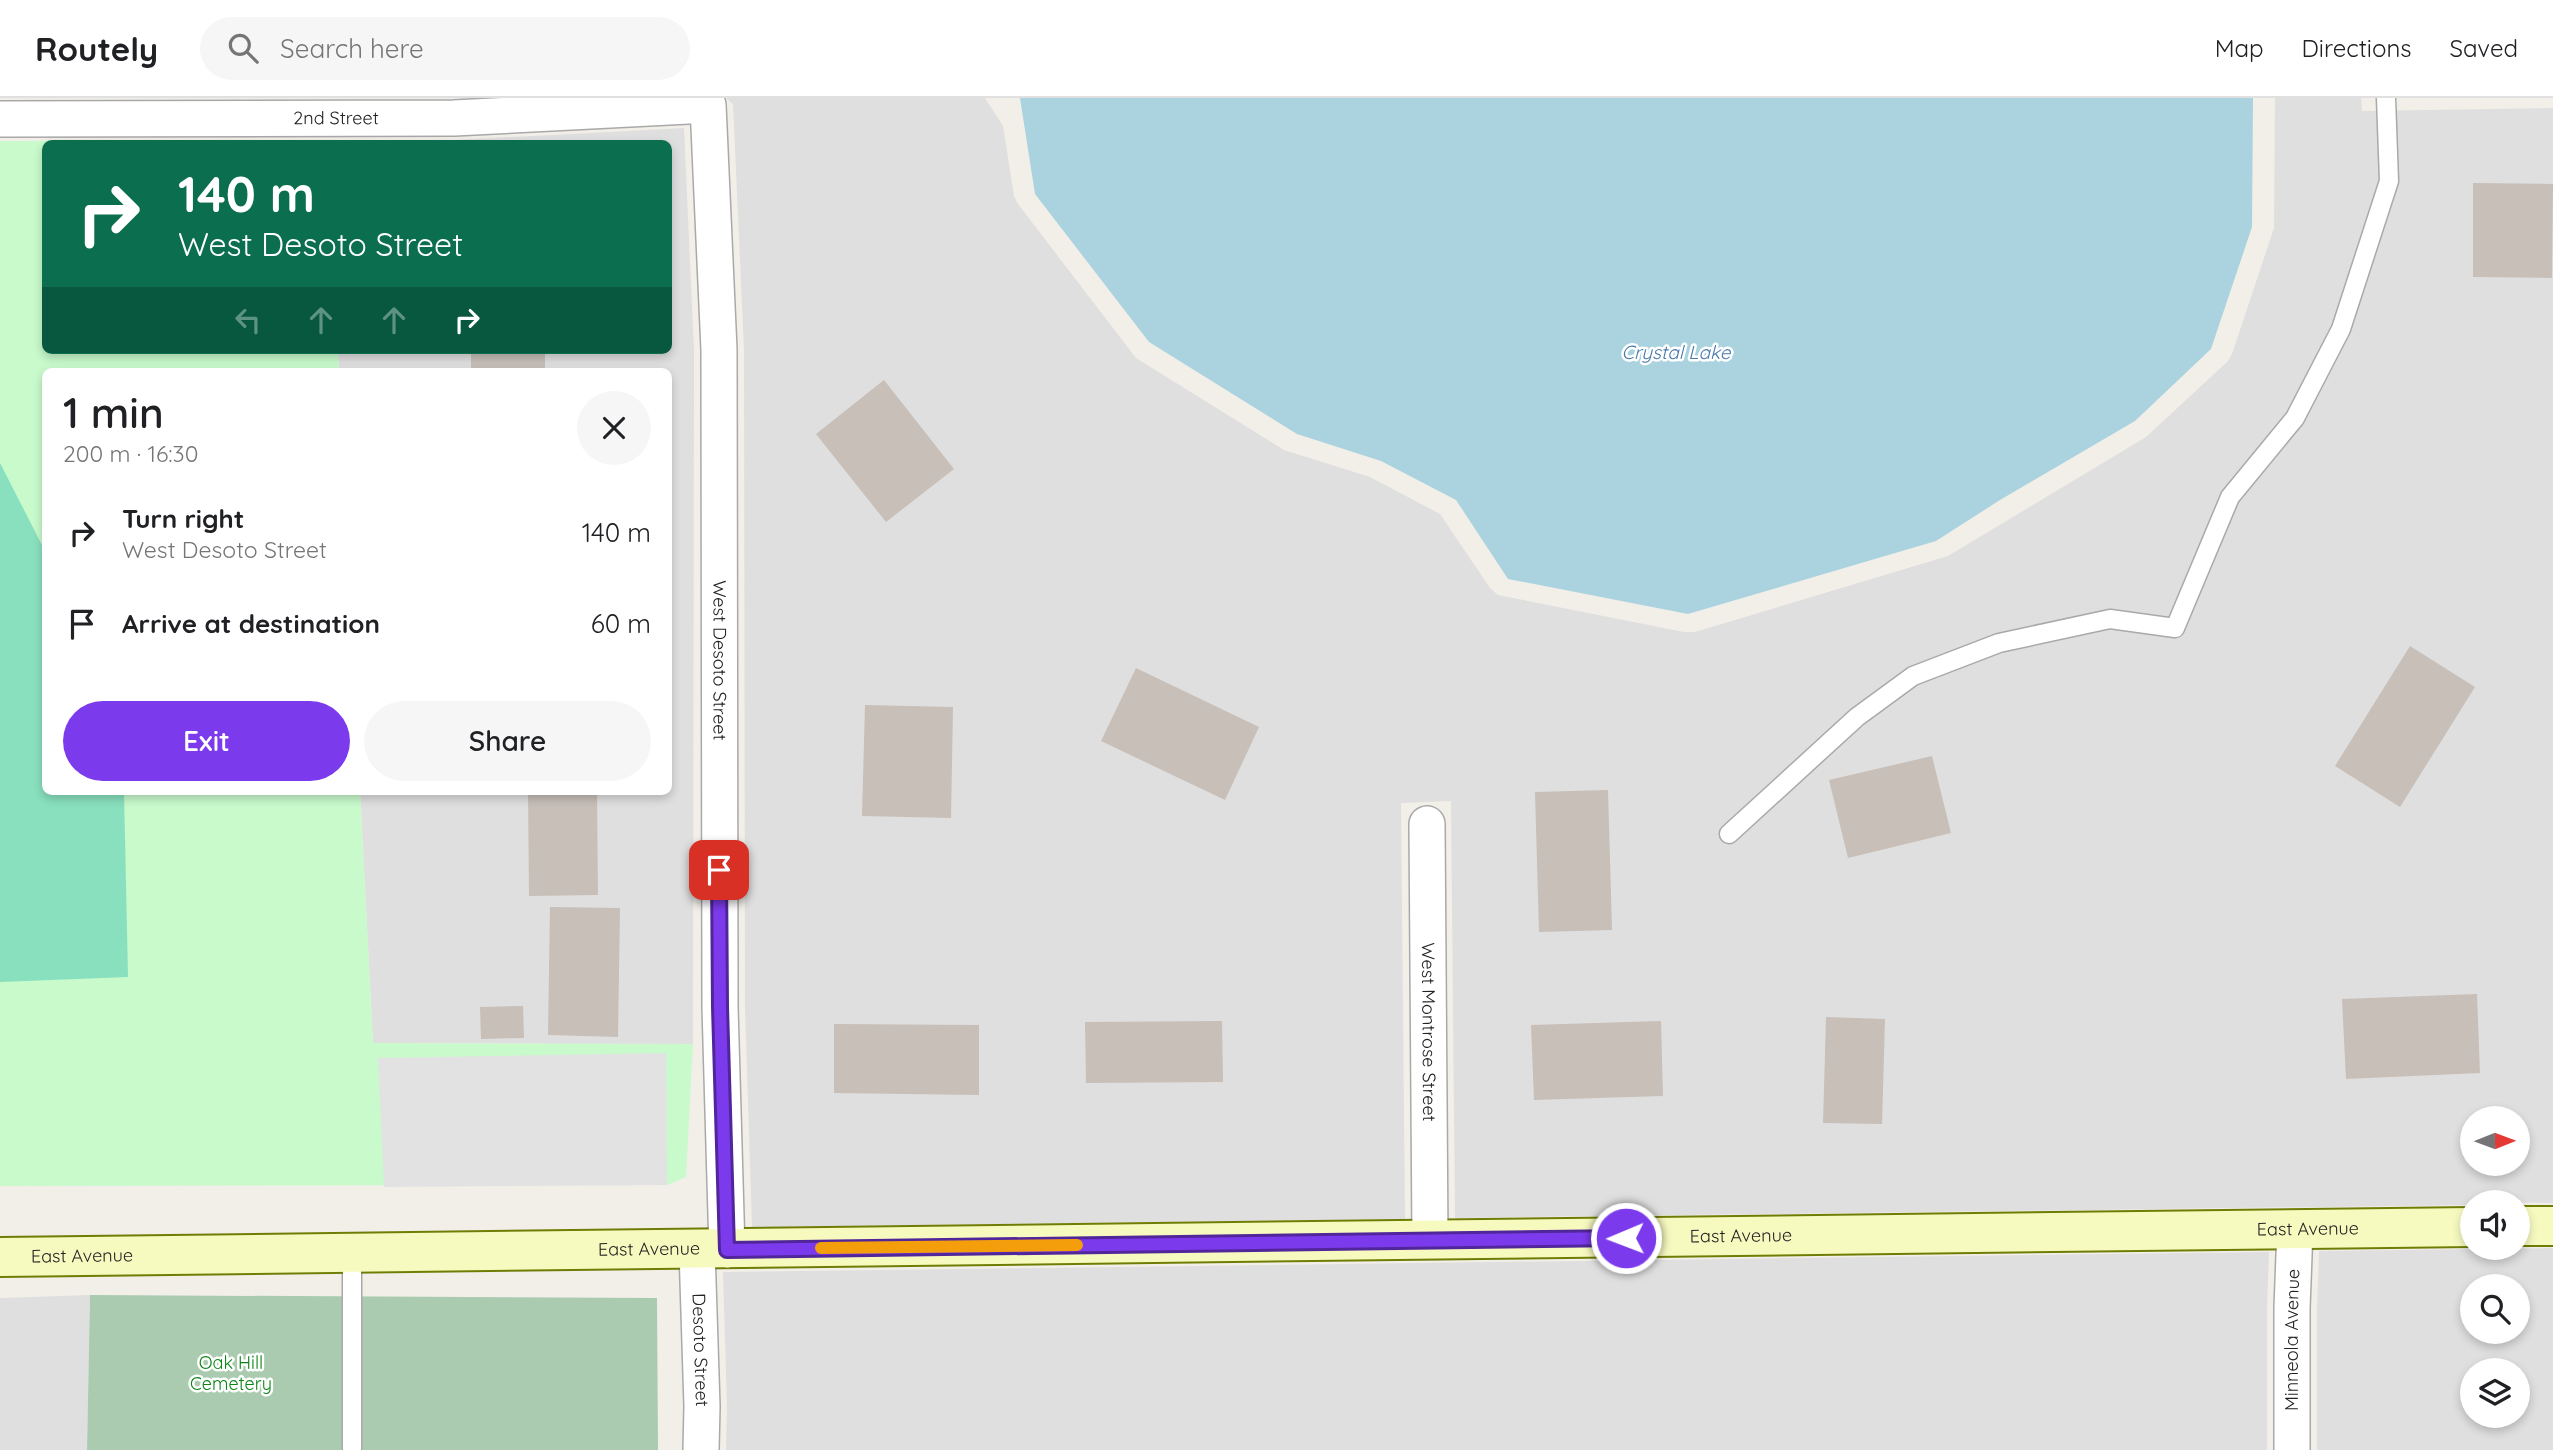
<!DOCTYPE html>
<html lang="en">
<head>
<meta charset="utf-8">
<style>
  body { margin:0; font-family:Quicksand,sans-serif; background:#f6f6f6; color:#202124; height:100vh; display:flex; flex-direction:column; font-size:26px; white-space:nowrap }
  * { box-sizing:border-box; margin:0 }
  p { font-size:23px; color:#757577 }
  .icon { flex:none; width:38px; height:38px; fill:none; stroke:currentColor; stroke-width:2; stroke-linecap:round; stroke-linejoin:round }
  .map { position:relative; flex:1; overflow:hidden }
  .sheet { position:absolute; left:42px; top:270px; width:630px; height:427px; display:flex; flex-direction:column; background:#fff; border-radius:10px; box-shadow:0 4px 10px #0003 }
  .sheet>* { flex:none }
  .banner { position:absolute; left:42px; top:42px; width:630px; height:214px; border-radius:10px; box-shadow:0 4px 10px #0003; background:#0b6e4f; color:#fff; overflow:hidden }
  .needle { width:46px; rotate:89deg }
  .fabs { position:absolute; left:2460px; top:1008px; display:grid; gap:14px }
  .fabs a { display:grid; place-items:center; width:70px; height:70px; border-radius:50%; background:#fff; box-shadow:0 4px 10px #0003; font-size:35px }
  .pin { position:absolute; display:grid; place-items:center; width:60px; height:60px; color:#fff; margin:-30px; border-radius:14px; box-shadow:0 4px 10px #0006 }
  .me { position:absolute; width:77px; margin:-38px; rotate:269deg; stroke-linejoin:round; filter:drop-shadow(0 0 5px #0008) }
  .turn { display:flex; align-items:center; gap:24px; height:147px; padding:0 21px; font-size:32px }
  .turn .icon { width:91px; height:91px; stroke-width:2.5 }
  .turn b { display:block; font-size:49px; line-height:60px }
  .lanes { display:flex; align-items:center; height:66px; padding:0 21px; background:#0003; justify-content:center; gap:35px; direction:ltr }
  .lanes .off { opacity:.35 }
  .round { display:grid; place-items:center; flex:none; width:74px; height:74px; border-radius:37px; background:#f6f6f6 }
  .headline { display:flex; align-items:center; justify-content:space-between; height:119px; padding:0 21px }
  h1 { font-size:42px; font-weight:600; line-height:52px }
  .button { display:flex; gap:14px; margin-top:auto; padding:14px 21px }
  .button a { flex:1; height:80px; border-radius:42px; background:#7c3aed; color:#fff; font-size:28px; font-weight:600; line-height:80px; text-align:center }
  .button a+a { background:#f6f6f6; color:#202124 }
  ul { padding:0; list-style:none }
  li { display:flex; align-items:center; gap:21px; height:91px; padding:0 21px }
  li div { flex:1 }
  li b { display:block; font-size:26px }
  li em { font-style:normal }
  header { display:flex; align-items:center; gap:42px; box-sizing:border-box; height:98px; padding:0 35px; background:#fff; border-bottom:2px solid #e0e0e0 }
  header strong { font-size:33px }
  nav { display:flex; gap:38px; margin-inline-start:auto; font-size:24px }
  .search { width:490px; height:63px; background:#f6f6f6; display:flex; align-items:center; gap:18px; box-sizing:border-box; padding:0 24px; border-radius:38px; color:#757577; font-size:26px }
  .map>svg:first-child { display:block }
</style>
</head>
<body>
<header>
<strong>Routely</strong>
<div class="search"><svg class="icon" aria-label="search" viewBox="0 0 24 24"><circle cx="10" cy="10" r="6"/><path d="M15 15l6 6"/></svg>Search here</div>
<nav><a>Map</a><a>Directions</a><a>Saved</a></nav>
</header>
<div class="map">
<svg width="2553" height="1352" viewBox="0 0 2553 1352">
  <rect width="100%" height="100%" fill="#f2efe9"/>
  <!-- residential -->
  <path fill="#e0dfdf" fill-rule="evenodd" d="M726,0H985L1003,28L1014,98L1018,106L1136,260L1284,352L1370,379L1440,416L1490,490L1498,497L1684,534H1695L1948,458L2146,339L2227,264L2232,256L2274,130L2275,0H2361L2362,13L2553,10V1105L2473,1104V1107L1455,1120L1451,703L1401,705L1405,1121L752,1129L745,909L744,251L733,6ZM2473,1020H2518V1066H2473Z
    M684,30L694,252L693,946L373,945L360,693H668V273H339L338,252H668V46H328V42H454Z
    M2553,1150V1352H2317V1210L2319,1153ZM2473,1188H2518V1234H2473ZM2473,1272H2518V1318H2473Z
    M2269,1154L2267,1209V1352H726L727,1308L723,1174Z
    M90,1197L87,1352H0V1200Z"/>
  <!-- cemetery -->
  <path fill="#aacbaf" d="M90,1197L657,1200L658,1352H87Z"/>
  <!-- park -->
  <path fill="#c8facc" d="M328,42V45L46,46V252H338L339,273H46V693H360L373,945L693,946L686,1079L667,1087L0,1088V43Z"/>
  <!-- pitch -->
  <path fill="#88e0be" d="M0,365L45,453L46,693H124L128,879L0,884Z"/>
  <!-- parking -->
  <path fill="#e2e2e2" d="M666,955L667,1087L384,1089L378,960Z"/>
  <!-- water -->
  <path fill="#aad3df" d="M1020,0H2253L2252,129L2211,251L2135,323L2000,402L1936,443L1688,516L1508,481L1456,402L1381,363L1297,336L1149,244L1035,96Z"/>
  <!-- building -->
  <path fill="#c7bfb8" d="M2473,85L2553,86L2552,180L2473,179Z
    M471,252H545V273H471Z
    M884,282L954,371L886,424L816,336Z
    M2410,548L2475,589L2400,709L2335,668Z
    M1136,570L1259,629L1225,702L1101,643Z
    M865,607L953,609L951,720L862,718Z
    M1932,658L1951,735L1848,760L1829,682Z
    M1608,692L1612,832L1539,834L1535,694Z
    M528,693H597L598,797L529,798Z
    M550,809L620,810L618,939L548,937Z
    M2477,896L2480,975L2346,981L2342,901Z
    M523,908L524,940L481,941L480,909Z
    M1826,919L1885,921L1882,1026L1823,1025Z
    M1222,923L1223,984L1086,985L1085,924Z
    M1661,923L1663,998L1534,1002L1531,927Z
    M834,926L979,927V997L834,995Z"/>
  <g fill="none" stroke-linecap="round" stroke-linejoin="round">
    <defs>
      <path id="lane" d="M1729,736L1857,619L1913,578L1999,545L2110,521L2175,530L2230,399L2295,320L2341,231L2389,83L2386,0
        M352,1155V1352"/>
      <g id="street">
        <path id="s1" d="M0,21L454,20L708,7L719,252L720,909L727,1152"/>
        <path id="s2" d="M1427,726L1430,1142"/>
        <path id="s3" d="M697,1152L702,1308L701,1352"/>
        <path id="s4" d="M2292,1352V1210L2295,1131"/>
      </g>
      <g id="secondary">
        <path d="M2518,1128H2553"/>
        <path id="s5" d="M0,1159L2473,1129"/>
      </g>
    </defs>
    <!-- lane casing -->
    <use href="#lane" stroke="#a9a9a9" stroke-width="21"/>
    <!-- street casing -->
    <use href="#street" stroke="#a9a9a9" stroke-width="38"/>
    <!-- secondary casing -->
    <use href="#secondary" stroke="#707d05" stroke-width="42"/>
    <!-- lane -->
    <use href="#lane" stroke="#fff" stroke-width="18"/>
    <!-- street -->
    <use href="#street" stroke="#fff" stroke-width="35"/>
    <!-- secondary -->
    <use href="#secondary" stroke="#f7fabf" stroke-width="38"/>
  </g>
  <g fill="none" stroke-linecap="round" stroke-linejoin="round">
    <defs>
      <path id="route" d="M719,772L720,909L727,1152L1626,1140"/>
    </defs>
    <!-- route casing -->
    <use href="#route" stroke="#51269a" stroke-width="18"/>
    <!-- route -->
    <use href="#route" stroke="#7c3aed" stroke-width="12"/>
    <!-- slow -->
    <path stroke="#f59e0b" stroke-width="12" d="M821,1150L1077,1147"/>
  </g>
  <g text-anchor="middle" stroke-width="5" stroke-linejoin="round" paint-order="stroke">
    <!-- street labels -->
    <g font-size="18" fill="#222" stroke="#fff">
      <text dy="6" stroke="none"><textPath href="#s1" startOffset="336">2nd Street</textPath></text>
      <text dy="6" stroke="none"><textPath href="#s1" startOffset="1264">West Desoto Street</textPath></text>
      <text dy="6" stroke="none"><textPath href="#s2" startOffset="208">West Montrose Street</textPath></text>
      <text dy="6" stroke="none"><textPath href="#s5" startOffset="2308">East Avenue</textPath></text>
      <text dy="6" stroke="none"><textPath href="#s5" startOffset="1741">East Avenue</textPath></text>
      <text dy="6" stroke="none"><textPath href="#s5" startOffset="649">East Avenue</textPath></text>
      <text dy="6" stroke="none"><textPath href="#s5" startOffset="82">East Avenue</textPath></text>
      <text dy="6" stroke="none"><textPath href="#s4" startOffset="110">Minneola Avenue</textPath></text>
      <text dy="6" stroke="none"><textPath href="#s3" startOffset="100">Desoto Street</textPath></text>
    </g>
    <!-- park labels -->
    <g font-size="18" fill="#0c8416" stroke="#fff">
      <text x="231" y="1271">Oak Hill<tspan x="231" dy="21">Cemetery</tspan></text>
    </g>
    <!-- water labels -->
    <g font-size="19" font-style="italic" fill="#4a7aab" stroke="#fff">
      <text x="1676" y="261">Crystal Lake</text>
    </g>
  </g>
</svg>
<div class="fabs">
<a><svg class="needle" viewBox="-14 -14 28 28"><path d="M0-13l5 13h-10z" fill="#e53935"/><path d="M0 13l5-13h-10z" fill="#757577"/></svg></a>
<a><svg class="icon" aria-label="sound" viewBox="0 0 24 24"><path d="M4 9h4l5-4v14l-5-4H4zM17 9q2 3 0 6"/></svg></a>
<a><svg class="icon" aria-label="search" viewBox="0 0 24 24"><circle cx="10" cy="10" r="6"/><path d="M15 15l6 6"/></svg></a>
<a><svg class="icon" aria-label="layers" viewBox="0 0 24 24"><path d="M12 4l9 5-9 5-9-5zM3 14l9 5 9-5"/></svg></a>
</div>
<div class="pin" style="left:719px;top:772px;background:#d93025"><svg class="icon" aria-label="arrive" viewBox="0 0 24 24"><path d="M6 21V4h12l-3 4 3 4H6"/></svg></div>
<svg class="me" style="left:1626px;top:1140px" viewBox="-20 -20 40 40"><circle r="17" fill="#7c3aed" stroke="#fff" stroke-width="3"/><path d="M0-11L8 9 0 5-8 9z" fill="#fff"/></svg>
<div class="banner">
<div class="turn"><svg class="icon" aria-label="right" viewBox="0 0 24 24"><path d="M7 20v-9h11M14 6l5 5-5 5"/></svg><div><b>140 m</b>West Desoto Street</div></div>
<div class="lanes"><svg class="icon off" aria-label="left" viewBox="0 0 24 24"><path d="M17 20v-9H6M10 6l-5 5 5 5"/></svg><svg class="icon off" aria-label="ahead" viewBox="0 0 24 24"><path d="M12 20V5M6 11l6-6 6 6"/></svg><svg class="icon off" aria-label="ahead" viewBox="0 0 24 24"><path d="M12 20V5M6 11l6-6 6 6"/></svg><svg class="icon" aria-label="right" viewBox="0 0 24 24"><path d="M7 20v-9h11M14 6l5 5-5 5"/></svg></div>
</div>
<section class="sheet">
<div class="headline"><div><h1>1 min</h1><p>200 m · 16:30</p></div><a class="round"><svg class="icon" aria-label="close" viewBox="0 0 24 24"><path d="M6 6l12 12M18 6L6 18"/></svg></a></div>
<ul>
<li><svg class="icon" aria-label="right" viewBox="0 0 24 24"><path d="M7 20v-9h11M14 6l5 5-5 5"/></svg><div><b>Turn right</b><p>West Desoto Street</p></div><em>140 m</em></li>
<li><svg class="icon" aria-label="arrive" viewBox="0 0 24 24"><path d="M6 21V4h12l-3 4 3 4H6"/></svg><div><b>Arrive at destination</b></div><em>60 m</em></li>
</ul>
<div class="button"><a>Exit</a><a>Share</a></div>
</section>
</div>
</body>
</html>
